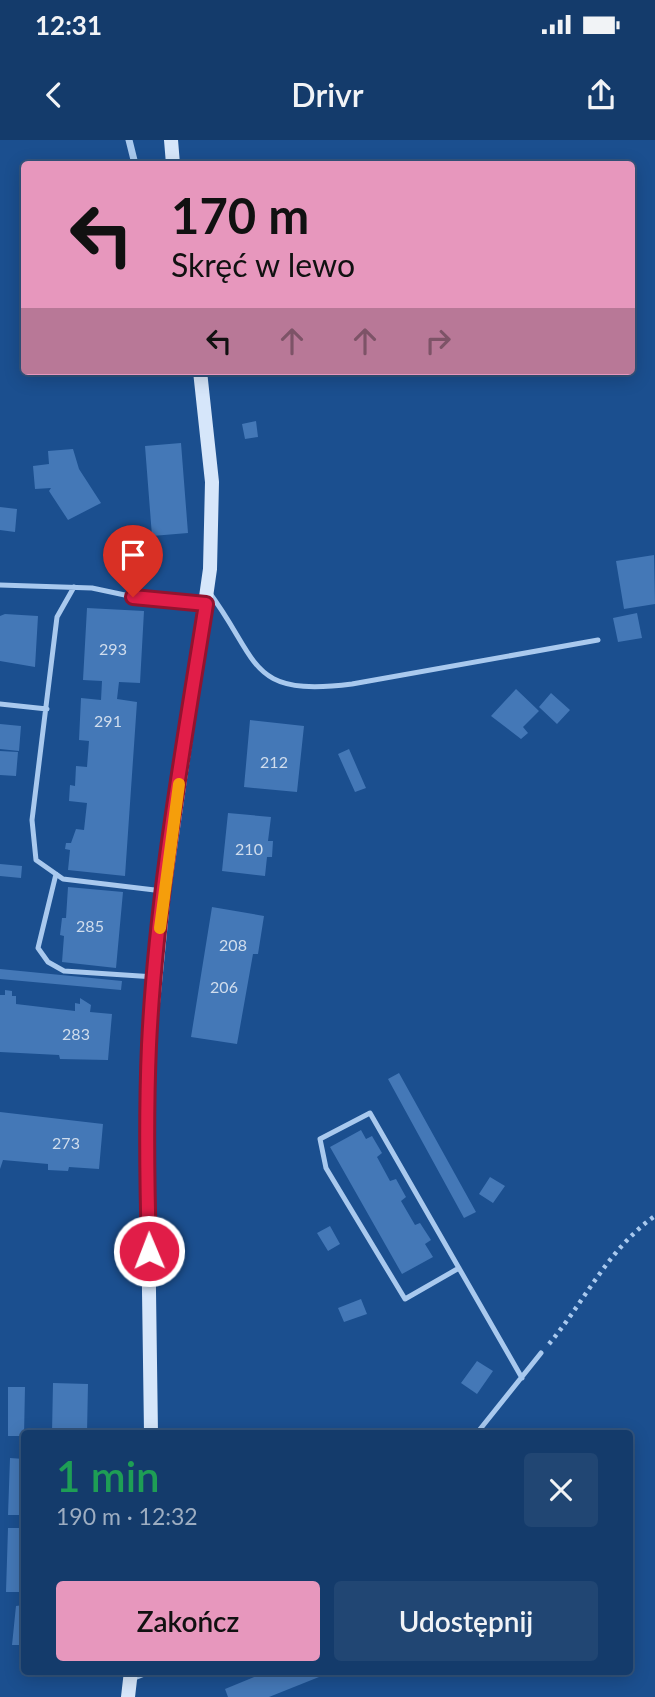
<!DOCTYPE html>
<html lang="pl">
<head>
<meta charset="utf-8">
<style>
  body { margin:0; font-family:Lato,sans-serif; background:#214673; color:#f1f3f6; height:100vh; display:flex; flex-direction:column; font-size:26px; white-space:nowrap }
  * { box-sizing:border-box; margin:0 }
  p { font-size:23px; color:#9dadc1 }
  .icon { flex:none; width:38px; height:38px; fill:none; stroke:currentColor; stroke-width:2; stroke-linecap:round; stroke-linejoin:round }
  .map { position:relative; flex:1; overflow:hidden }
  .sheet { position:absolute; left:21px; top:1290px; width:612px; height:245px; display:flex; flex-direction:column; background:#143b6b; border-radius:7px; box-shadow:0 4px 18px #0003,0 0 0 2px #33557e }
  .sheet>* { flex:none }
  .hud { position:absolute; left:21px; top:21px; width:614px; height:214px; border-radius:7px; box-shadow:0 4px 18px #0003,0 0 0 2px #33557e; background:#e797bd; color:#111; overflow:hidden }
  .pin { position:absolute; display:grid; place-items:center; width:60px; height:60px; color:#fff; margin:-72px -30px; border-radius:50% 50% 50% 0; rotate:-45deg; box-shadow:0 0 7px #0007 }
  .pin .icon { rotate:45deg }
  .me { position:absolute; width:77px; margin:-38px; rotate:359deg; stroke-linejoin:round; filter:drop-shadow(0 0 5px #0008) }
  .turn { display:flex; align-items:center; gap:24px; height:147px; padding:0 35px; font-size:32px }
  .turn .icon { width:91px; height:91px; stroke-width:2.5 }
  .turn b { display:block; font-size:49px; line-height:60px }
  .lanes { display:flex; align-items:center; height:66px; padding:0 35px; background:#0003; justify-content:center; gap:35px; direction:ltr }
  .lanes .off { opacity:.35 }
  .round { display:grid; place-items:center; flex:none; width:74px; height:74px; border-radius:7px; background:#214673 }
  .headline { display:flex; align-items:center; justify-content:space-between; height:119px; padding:0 35px }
  h1 { font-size:42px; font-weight:600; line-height:52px; color:#1e9e55 }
  .action { display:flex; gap:14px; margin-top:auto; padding:14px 35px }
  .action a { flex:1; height:80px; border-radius:7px; background:#e797bd; color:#111; font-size:28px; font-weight:600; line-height:80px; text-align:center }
  .action a+a { background:#214673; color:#f1f3f6 }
  .status { display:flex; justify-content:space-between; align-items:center; height:49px; padding:0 35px; background:#143b6b; direction:ltr }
  .status svg { height:19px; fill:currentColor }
  header { display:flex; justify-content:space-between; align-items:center; height:91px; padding:0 35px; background:#143b6b; font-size:32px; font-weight:600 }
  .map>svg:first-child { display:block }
</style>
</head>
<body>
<div class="status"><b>12:31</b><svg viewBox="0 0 49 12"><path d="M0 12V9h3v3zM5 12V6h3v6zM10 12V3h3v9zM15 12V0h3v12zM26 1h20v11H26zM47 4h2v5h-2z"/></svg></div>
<header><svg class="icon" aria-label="back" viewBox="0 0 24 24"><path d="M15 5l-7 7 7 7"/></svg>Drivr<svg class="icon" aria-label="share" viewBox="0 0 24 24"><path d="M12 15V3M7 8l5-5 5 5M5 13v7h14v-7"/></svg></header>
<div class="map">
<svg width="655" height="1557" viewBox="0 0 655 1557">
  <rect width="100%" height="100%" fill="#1b4f8f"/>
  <!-- building -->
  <path fill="#4478b7" d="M256,281L258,297L245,299L242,284Z
    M181,303L188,393L152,396L145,306Z
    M73,309L79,329L101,363L68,380L49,351L51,348L35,349L33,326L49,324L48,311Z
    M0,367L17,369L15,392L0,390Z
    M654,415L655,464L624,469L616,421Z
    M87,468L144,471L140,543L119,542L117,559L137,562L125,736L68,730L70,710L65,709L66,703H71L76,689L84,690L87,663L69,661L70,645L75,646L76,626L87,627L89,601L79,600L81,558L101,560L102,541L83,540Z
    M637,473L642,498L618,502L613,478Z
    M5,474L38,476L35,527L0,521V476Z
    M516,549L539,571L523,587L528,593L521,599L491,576Z
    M551,553L570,570L557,584L539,567Z
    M250,580L304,586L297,652L244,647Z
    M0,584L21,586L19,611L0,609Z
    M349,609L366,648L355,652L338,614Z
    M0,611L18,612L16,636L0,635Z
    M228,673L271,677L268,701H273L272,717H267L265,736L222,731Z
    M0,724L22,726L21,738L0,736Z
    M68,747L123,752L116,828L62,822L64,796L60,795L62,778H66Z
    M212,767L264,776L258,814H253L237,904L191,897Z
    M0,829L122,841L121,850L0,839Z
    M5,850L12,851V856H16V864L75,871V863L80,864V858L91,865L90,872L112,874L108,920L60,919L59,915L0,912V855H5Z
    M399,933L476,1072L464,1078L388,939Z
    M0,972L103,984L99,1029L69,1027L68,1031L48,1030V1024L3,1020L0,1029Z
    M361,990L366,999L372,996L382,1013L377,1017L390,1041L396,1039L406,1057L401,1061L415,1085L420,1083L431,1100L425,1104L433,1117L402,1134L330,1007Z
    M490,1037L505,1046L493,1063L479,1054Z
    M330,1086L340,1104L328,1111L317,1093Z
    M361,1159L367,1174L344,1182L338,1168Z
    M477,1221L493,1231L477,1254L461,1243Z
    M53,1243L88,1244L87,1293H52Z
    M8,1247H25L24,1296H8Z
    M10,1318L24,1319L23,1375H8Z
    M8,1388H23L21,1452H6Z
    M24,1465V1505H12L16,1466Z
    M58,1531H93V1536H57Z
    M269,1531H334L269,1557H228L225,1549Z"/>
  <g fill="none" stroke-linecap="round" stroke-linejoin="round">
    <!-- path -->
    <path stroke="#a9c9ee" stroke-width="4.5" stroke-dasharray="3.5 5" stroke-linecap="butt" d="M549,1204C585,1161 608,1109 655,1076"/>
    <!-- lane -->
    <path stroke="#a9c9ee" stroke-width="5" d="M0,445L92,448L153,461L205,464
      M74,447L57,477L32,680L36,720L63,739L163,751
      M209,452C261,522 247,557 352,544L598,500
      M0,564L47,569
      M56,734L38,808L48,822L64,831L155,837
      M459,1128L405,1159L326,1028L320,999L370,973L522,1238
      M477,1293L541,1213
      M132,1539L152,1531"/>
    <!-- street -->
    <path stroke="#a9c9ee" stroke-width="7" d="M129,0L135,24"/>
    <!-- secondary -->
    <path stroke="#d6e6fa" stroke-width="14" d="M171,0L173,24
      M151,1293L147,1009L149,904L164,751L210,429L212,342L200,231
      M128,1557L131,1531"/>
  </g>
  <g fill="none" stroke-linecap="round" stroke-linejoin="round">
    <defs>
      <path id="route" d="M133,457L206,464C183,610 156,757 149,905C146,974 147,1043 149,1111"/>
    </defs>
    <!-- route casing -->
    <use href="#route" stroke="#92132f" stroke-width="18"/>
    <!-- route -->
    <use href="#route" stroke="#e11d48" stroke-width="12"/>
    <!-- slow -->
    <path stroke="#f59e0b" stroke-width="12" d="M160,788L179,644"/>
  </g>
  <g text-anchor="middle" stroke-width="7" stroke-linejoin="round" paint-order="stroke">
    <!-- number labels -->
    <g font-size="16" fill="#d0dded">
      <text x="113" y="515">293</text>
      <text x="108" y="587">291</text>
      <text x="274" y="628">212</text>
      <text x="249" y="715">210</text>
      <text x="90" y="792">285</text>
      <text x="233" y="811">208</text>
      <text x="224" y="853">206</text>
      <text x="76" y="900">283</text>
      <text x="66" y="1009">273</text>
    </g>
  </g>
</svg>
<div class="pin" style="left:133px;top:457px;background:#d93025"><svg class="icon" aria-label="arrive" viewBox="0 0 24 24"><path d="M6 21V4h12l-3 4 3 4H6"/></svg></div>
<svg class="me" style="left:149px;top:1111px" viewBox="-20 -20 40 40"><circle r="17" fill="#e11d48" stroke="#fff" stroke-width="3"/><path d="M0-11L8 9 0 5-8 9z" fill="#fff"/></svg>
<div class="hud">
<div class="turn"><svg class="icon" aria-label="left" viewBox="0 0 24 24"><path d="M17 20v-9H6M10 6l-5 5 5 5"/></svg><div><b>170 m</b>Skręć w lewo</div></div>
<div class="lanes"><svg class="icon" aria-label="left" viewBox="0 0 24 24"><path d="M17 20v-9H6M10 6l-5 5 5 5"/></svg><svg class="icon off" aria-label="ahead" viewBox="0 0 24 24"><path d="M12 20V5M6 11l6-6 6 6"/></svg><svg class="icon off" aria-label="ahead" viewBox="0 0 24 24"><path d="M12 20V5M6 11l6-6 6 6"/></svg><svg class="icon off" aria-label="right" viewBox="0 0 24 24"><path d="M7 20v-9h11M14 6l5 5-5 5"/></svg></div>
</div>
<section class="sheet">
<div class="headline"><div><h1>1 min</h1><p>190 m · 12:32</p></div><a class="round"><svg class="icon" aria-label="close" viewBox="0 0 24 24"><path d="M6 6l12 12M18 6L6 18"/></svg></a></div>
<div class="action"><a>Zakończ</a><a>Udostępnij</a></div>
</section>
</div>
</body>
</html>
